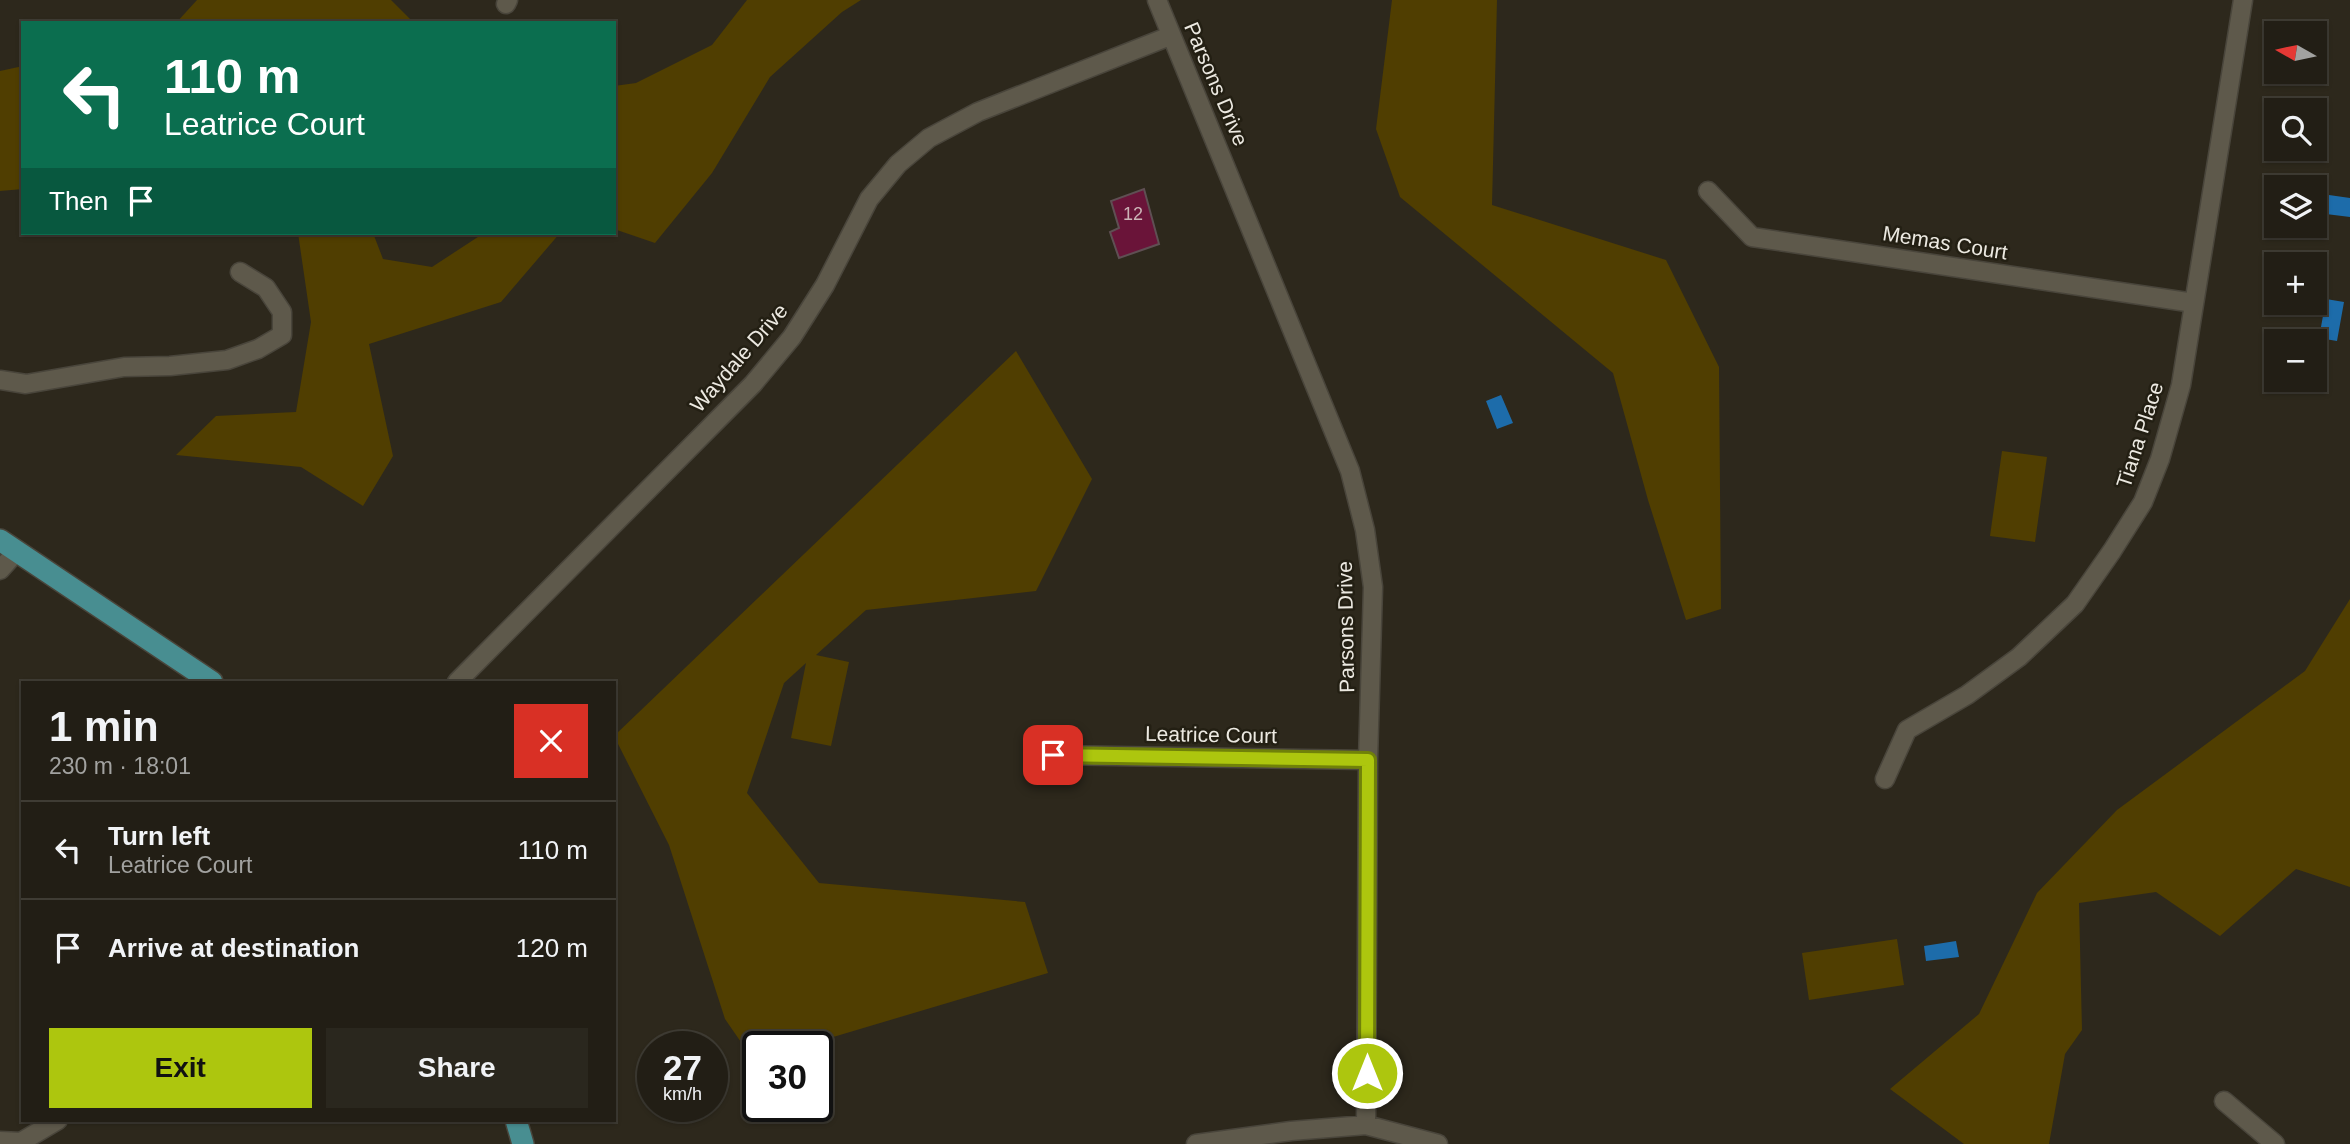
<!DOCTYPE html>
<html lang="en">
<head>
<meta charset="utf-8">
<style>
  body { margin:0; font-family:Arial,sans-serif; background:#2a271e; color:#f1f3f6; height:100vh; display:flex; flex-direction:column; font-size:26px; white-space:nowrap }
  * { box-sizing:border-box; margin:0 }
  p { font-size:23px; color:#a2a2a0 }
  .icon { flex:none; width:38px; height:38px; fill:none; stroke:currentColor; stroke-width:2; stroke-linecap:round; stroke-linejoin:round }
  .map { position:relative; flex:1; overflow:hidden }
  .side { position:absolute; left:21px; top:681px; width:595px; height:441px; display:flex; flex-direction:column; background:#221e15; border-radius:0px; box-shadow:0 2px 5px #0004,0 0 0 2px #3f3c34 }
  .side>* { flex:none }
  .top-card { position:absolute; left:21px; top:21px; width:595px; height:214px; border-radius:0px; box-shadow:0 2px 5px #0004,0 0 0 2px #3f3c34; background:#0b6e4f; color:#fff; overflow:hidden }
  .needle { width:46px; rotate:279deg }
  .buttons { position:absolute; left:2264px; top:21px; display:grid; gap:14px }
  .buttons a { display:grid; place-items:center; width:63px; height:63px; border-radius:0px; background:#221e15; box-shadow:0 2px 5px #0004,0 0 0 2px #3f3c34; font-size:35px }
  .speed { position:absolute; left:637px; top:1031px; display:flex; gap:14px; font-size:35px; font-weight:700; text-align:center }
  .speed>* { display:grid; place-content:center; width:91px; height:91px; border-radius:50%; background:#221e15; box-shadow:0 2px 5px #0004,0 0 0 2px #3f3c34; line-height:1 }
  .speed small { font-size:18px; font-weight:400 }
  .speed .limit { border:4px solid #111; border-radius:10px; background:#fff; color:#111 }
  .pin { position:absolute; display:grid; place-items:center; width:60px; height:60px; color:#fff; margin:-30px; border-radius:14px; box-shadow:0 4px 10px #0006 }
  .me { position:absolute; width:77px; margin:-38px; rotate:0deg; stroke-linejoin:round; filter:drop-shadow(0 0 5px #0008) }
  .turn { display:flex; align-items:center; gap:24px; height:147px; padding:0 28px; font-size:32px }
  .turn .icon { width:91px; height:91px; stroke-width:2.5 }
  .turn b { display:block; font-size:49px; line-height:60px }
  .then { display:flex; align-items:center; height:66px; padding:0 28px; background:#0003; gap:14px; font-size:26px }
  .round { display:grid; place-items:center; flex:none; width:74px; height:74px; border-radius:0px; background:#2a271e }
  .headline { display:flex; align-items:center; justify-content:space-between; height:119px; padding:0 28px }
  h1 { font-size:42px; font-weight:600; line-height:52px }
  .action { display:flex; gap:14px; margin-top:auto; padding:14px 28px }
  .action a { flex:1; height:80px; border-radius:0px; background:#adc60e; color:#111; font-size:28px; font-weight:600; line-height:80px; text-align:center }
  .action a+a { background:#2a271e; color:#f1f3f6 }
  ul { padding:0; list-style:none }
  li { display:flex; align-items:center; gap:21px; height:98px; padding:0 28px; border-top:2px solid #3f3c34 }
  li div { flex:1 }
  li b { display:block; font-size:26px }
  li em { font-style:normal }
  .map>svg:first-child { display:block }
</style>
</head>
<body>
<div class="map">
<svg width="2350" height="1144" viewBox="0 0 2350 1144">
  <rect width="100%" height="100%" fill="#2d281c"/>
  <!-- green -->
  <path fill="#503e01" d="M197,0H391L414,23H176Z
    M747,0H861L842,12L770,77L712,173L655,243L614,229V86L636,83L712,45Z
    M1392,0H1497L1492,205L1666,260L1719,367L1721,609L1686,620L1648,500L1613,373L1400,197L1376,129Z
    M23,66V189L0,191V71Z
    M298,233H373L383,259L432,267L484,233H560L501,302L369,344L393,456L363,506L301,467L176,455L216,416L296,412L311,322Z
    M1016,351L1092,479L1036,591L866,610L816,655L849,662L831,746L791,738L806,663L784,683L747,793L819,883L1025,902L1048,973L803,1046H758V1060L754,1061L725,1019L669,845L614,736Z
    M2002,451L2047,457L2035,542L1990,536Z
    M2350,599V887L2296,869L2220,936L2156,892L2079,903L2082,1030L2065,1054L2049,1144H1964L1890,1089L1979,1014L2037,893L2117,810L2305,671Z
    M1897,939L1904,985L1809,1000L1802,953Z"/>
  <!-- water -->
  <path fill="#1d6caa" d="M2329,195L2350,198V217L2326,214Z
    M2326,299L2344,302L2337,341L2319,338Z
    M1501,395L1513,423L1497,429L1486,401Z
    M1956,941L1959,957L1926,961L1924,946Z"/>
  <!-- building -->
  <path fill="#6a1439" stroke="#5f4f53" stroke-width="2" d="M1144,189L1159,244L1119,258L1110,232L1119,228L1111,201Z"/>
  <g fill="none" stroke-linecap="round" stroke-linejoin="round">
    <defs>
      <path id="minor" d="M1157,0L1350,471L1365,530L1373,587L1368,760L1366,1125
        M506,4L508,0
        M1708,191L1752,237L2194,303
        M0,380L26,384L124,367L170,366L227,360L258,349L282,335V312L266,288L240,272
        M0,570L17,551
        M457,682L753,384L792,337L825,285L869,199L898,164L929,138L978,112L1170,36
        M1053,755L1368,760
        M1885,779L1907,730L1967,695L2019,657L2075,604L2112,551L2143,502L2160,459L2181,385L2243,0
        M2224,1101L2275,1144
        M0,1141L21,1142L58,1120
        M1196,1144L1291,1131L1366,1125L1438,1144"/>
      <path id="major" d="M0,540L212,682
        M516,1120L523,1144"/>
    </defs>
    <!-- minor casing -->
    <use href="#minor" stroke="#49453b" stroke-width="21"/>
    <!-- major casing -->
    <use href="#major" stroke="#49453b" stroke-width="24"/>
    <!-- minor -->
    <use href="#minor" stroke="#5e594b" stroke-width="18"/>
    <!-- major -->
    <use href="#major" stroke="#488e91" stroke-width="21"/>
  </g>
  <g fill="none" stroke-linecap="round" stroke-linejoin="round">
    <defs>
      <path id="route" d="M1053,755L1368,760L1367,1073"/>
    </defs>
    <!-- route casing -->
    <use href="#route" stroke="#708109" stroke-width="18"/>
    <!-- route -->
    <use href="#route" stroke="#adc60e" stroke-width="12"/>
  </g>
  <g text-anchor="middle" stroke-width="5" stroke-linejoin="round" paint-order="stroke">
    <!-- number labels -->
    <g font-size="18" fill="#ccb4b7">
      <text x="1133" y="220">12</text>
    </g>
    <!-- street labels -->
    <g font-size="21" fill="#ece9e1" stroke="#231f13">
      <text transform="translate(1216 84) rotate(67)" y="7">Parsons Drive</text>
      <text transform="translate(1945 243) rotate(9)" y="7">Memas Court</text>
      <text transform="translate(739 358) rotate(-49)" y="7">Waydale Drive</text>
      <text transform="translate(2140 435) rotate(-72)" y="7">Tiana Place</text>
      <text transform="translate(1346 627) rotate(-91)" y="7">Parsons Drive</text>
      <text transform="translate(1211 735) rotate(1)" y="7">Leatrice Court</text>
    </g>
  </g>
</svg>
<div class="buttons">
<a><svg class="needle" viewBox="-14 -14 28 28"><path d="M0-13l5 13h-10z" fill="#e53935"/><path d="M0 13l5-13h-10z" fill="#a2a2a0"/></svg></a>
<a><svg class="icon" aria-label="search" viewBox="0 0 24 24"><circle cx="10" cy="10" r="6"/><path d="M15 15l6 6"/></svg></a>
<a><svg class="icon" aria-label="layers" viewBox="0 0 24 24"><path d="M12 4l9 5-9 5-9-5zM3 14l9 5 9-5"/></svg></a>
<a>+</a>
<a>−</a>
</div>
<div class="speed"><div>27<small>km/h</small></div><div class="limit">30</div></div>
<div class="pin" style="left:1053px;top:755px;background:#d93025"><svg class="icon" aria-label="arrive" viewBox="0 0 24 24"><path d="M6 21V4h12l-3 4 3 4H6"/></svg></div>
<svg class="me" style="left:1367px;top:1073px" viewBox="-20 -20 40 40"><circle r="17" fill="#adc60e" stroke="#fff" stroke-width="3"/><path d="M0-11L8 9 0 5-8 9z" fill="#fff"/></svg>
<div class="top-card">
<div class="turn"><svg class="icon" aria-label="left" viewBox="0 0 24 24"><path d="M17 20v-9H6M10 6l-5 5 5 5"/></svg><div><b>110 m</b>Leatrice Court</div></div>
<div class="then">Then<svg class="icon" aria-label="arrive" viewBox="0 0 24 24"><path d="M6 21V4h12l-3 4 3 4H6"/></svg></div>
</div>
<section class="side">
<div class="headline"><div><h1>1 min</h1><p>230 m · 18:01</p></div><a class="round" style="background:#d93025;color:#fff"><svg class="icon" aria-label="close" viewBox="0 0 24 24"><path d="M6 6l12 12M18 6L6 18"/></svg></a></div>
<ul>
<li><svg class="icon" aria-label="left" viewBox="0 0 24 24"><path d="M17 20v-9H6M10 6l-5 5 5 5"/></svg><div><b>Turn left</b><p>Leatrice Court</p></div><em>110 m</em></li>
<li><svg class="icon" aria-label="arrive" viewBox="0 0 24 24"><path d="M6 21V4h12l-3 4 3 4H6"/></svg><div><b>Arrive at destination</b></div><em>120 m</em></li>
</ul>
<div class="action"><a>Exit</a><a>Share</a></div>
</section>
</div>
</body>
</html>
